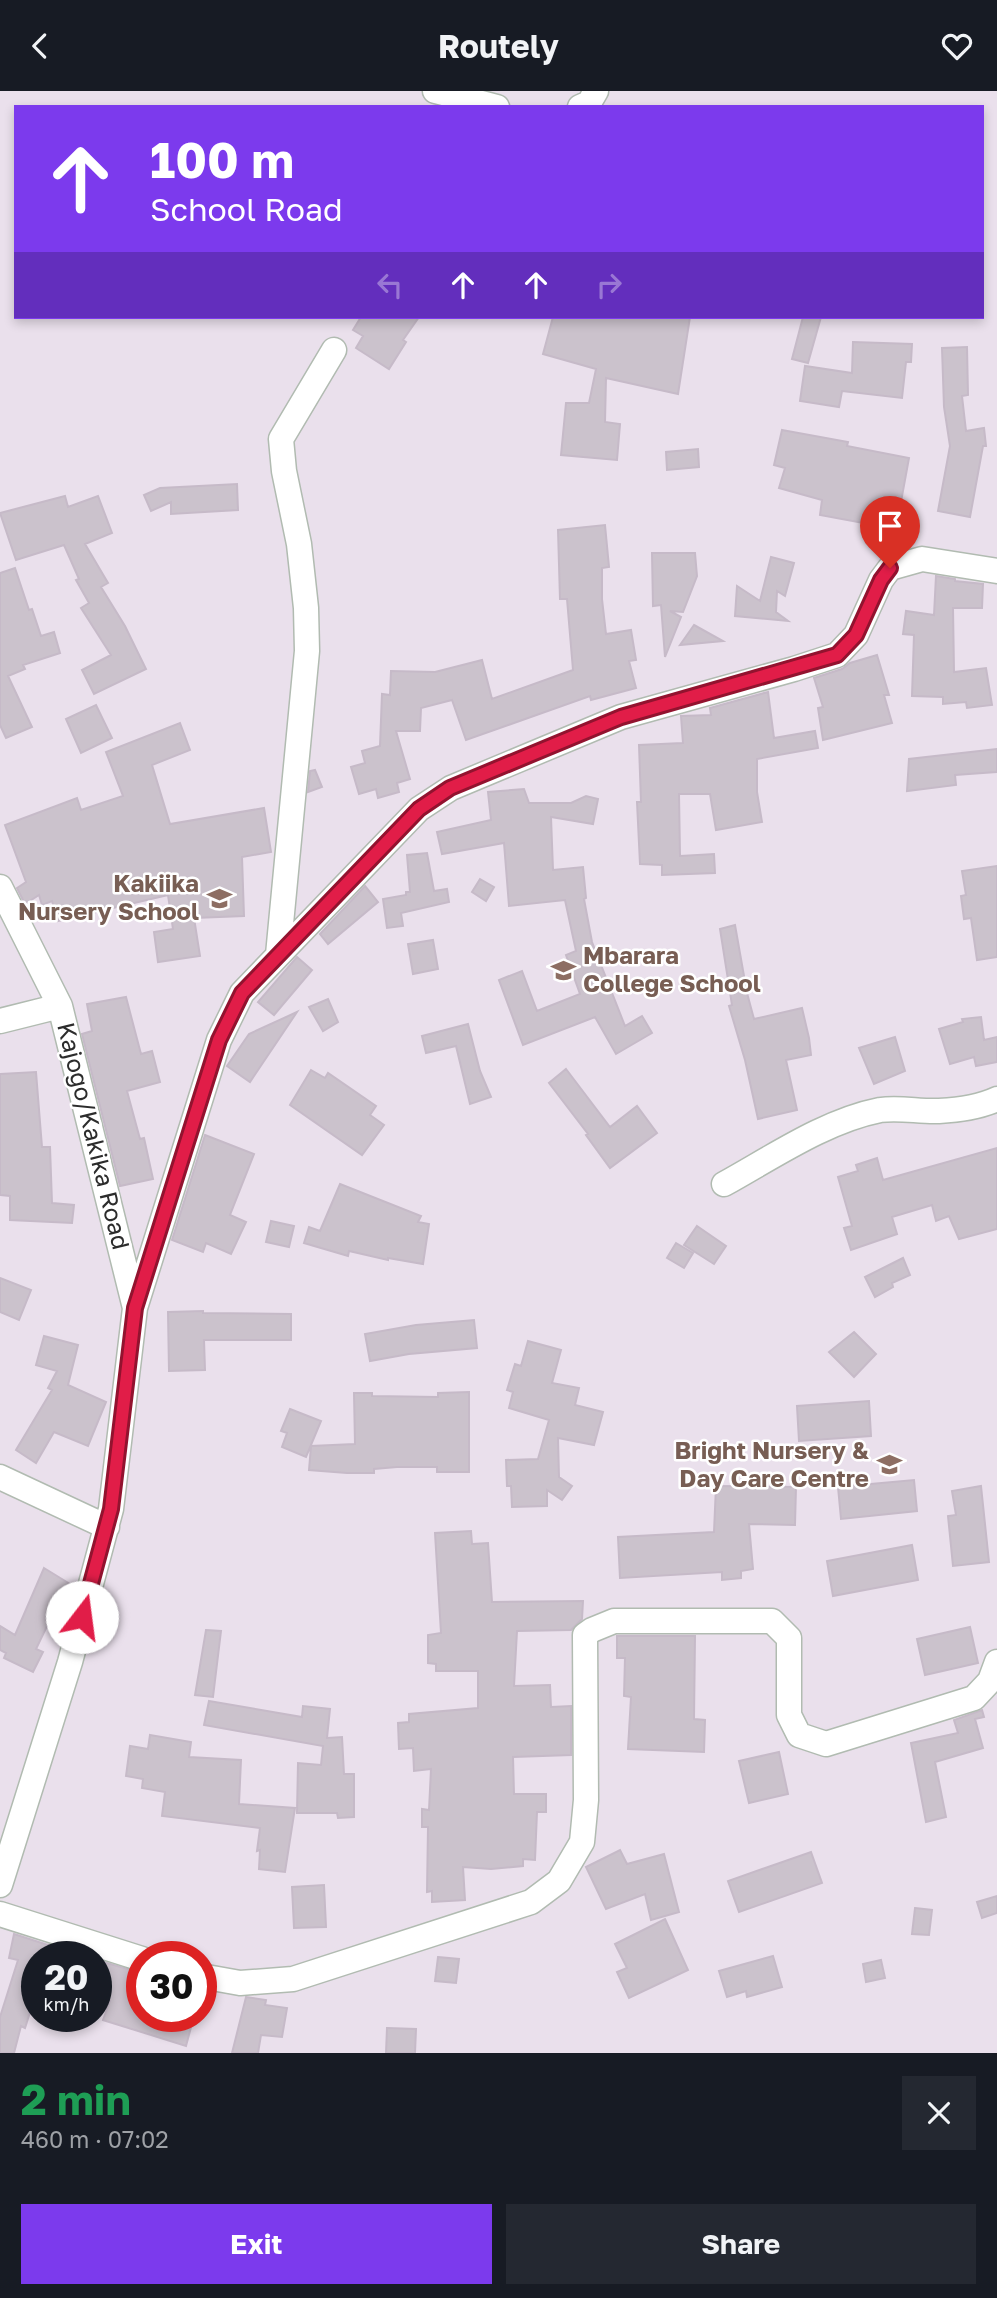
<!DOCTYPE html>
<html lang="en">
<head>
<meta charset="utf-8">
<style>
  body { margin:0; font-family:"Golos Text",sans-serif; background:#242831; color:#f1f3f6; height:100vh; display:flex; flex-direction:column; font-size:26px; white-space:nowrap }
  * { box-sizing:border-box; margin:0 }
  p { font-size:23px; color:#9ea1a6 }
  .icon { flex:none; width:38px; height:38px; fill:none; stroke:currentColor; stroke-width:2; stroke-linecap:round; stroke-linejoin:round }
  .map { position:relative; height:1962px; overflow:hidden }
  .side { display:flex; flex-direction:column; background:#171b24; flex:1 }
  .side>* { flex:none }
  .hud { position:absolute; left:14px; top:14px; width:970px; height:214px; border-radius:0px; box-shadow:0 4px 10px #0003; background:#7c3aed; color:#fff; overflow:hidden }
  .speed { position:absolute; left:21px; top:1850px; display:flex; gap:14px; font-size:35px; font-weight:700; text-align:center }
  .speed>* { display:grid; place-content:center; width:91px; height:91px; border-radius:50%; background:#171b24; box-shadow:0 4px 10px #0003; line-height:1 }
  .speed small { font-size:18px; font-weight:400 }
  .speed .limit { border:10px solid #d22; background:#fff; color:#111 }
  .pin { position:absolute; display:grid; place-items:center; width:60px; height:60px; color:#fff; margin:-72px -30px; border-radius:50% 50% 50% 0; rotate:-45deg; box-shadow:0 0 7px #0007 }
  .pin .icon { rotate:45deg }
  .me { position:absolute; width:77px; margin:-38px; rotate:15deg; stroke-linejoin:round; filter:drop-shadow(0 0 5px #0008) }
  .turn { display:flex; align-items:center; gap:24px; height:147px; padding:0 21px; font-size:32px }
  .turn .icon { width:91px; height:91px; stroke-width:2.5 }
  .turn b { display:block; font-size:49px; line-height:60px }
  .lanes { display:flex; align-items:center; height:66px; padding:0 21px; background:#0003; justify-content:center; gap:35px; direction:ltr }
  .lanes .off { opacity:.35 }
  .round { display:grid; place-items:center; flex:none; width:74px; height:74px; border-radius:0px; background:#242831 }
  .headline { display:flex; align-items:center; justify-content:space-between; height:119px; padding:0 21px }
  h1 { font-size:42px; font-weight:700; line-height:52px; color:#1e9e55 }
  .cta { display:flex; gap:14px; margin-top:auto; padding:14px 21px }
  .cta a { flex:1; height:80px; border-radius:0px; background:#7c3aed; color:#fff; font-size:28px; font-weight:700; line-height:80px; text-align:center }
  .cta a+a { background:#242831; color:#f1f3f6 }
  header { display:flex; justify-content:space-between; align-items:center; height:91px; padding:0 21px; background:#171b24; font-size:32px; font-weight:700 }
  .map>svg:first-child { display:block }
</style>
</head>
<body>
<header><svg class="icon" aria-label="back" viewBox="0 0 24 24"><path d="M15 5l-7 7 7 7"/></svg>Routely<svg class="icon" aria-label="heart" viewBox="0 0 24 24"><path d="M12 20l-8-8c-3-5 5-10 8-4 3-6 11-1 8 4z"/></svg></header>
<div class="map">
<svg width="997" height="1962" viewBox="0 0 997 1962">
  <rect width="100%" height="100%" fill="#eae0ec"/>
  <!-- building -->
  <path fill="#cbc2cc" stroke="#c6bac8" stroke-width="2" d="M361,226H419L403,249L406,251L389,278L356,257L363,245L353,239Z
    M553,226H690L678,303L606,287L605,331L620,333L617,369L561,364L566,312H589L596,278L543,263Z
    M803,226H821L808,272L792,268Z
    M853,251L912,253L911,271H906L902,307L842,300L839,316L800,310L805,275L852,282Z
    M967,256L968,304L962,305L966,340L984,337L986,355H983L970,426L938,420L950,355L944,316L942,257Z
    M782,339L848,351L847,355L909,367L896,438L820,424L822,409L779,397L785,377L774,374Z
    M698,358L699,376L667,379L666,361Z
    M237,393L238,419L171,423V411L151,420L144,404L160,397Z
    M65,405L68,416L98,405L112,442L85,453L108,492L101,496L125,535L146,578L94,603L82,579L111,564L81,517L89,512L76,489L79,488L64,454L16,469L0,422Z
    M605,434L609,476L602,477V508L606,543L631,539L636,569L629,570L636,597L591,609L590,605L466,649L452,609L421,617L420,640H396L410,688L397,692L399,701L378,707L376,698L359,703L351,676L365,672L362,660L380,655L382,603L390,604L391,580L435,581L482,569L492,608L573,579L567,508H560L558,439Z
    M652,462H695L697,485L683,521L670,520L681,526L665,566L661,514L653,515Z
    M771,466L794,472L785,505L777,500L776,521L788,530L735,525L737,495L760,510Z
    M15,477L29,519L32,518L41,545L54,541L60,562L23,574L25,578L8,585L32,636L6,647L0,634V482Z
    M936,485L955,488V490L983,493L982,517H953L954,581L986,577L992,614L967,617L966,611L943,613V606L912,605L914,544L903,543L906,520L934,524Z
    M694,534L723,550L680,554Z
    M877,564L889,604H884L892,632L823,649L818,617L823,616L814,587L842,578L850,572Z
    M768,601L774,647L815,640L818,657L757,668V701L762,731L716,739L710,703H679L680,765L714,763L715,782L662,784V774L640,773L637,711H641L639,654L683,652L681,625L711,624L710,617Z
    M96,614L112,647L81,662L66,628Z
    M180,632L190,659L152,674L170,733L264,717L271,761L242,766L244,825L194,827L200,865L158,871L154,841L173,838L168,804L58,830L52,810L42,814L39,804L25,813L17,797L26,791L5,734L77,707L81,719L123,705L106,661Z
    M997,658V681L955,684L956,694L907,700L909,668Z
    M315,679L322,696L308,701L310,680Z
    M524,698L529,712H571L586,705L598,708L593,733L551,726L553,779L583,776L586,807L584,808L592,851L625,935L642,925L652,942L616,963L595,926L523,954L499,889L522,880L537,920L580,903L566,864L576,860L565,809L509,815L504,752L442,763L437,741L491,729L488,701Z
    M427,762L434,800L447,798L449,811L401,822L403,835L387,837L383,808L406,804V801H410L407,764Z
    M997,775V866L977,869L971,827L964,828L961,805L966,804L962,780Z
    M480,788L494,796L486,810L472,801Z
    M365,795L378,811L328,853L320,843Z
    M735,834L747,902L754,928L802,917L809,947L811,964L786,969L797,1019L758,1028L745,969L729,915L732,914L720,838Z
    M433,849L438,878L413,883L408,853Z
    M297,866L312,879L274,924L258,911Z
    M126,906L141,963L152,960L160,991L127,1000L140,1048L144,1047L153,1088L120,1095L82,943L92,940L87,913Z
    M328,908L338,931L323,940L309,916Z
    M297,921L250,991L227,975L249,943Z
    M981,926L984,949L997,946V971L976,975L974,966L950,973L939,938L963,931L962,928Z
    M468,933L480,980L491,1006L470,1013L456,955L426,962L422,945Z
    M895,946L905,980L874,993L859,957Z
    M566,978L610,1036L637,1015L657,1042L610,1077L586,1044L588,1043L549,992Z
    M311,979L325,987L328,982L376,1015L370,1024L384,1034L362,1064L290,1014Z
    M36,981L42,1056H50L52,1112L74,1114L72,1132L10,1129V1105L0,1104V983Z
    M205,1044L254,1063L230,1124L246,1131L231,1163L206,1152L203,1161L172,1149Z
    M997,1057V1138L959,1148L949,1125L936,1130L932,1114L892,1126L897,1143L851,1159L844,1137L852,1135L838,1086L858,1080L856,1074L877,1067L883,1089Z
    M340,1093L421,1125L418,1131L429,1133L423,1173L388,1167V1169L349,1160L348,1165L304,1152L309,1136L320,1140Z
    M271,1130L294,1135L289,1156L266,1151Z
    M697,1135L726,1155L714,1173L684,1154Z
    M676,1152L693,1162L684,1177L667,1167Z
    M903,1167L910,1184L892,1192L893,1196L875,1206L865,1186Z
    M0,1187L31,1199L19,1229L0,1221Z
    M203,1220V1222L291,1223V1249H204L205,1279L169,1280L168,1221Z
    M474,1229L477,1257L409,1263L370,1270L365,1243L416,1234Z
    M854,1241L876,1263L854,1286L829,1261Z
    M44,1245L78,1254L68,1294L106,1311L88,1355L54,1341L36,1372L16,1359L52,1299L48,1297L57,1280L36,1274Z
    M528,1250L561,1259L552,1292L579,1297L575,1314L603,1321L594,1354L558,1347L559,1386L572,1395L562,1409L547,1399V1415L512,1416L511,1395H507L506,1369L538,1368L549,1329L509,1317L513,1301L507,1299L515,1273L521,1275Z
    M469,1301V1381H437V1376H397L374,1378V1382H347L309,1379L311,1355L355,1353L354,1302H372V1305L438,1306V1302Z
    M869,1310L871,1345L799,1350L797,1315Z
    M290,1318L321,1330L306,1366L282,1356L287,1342L281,1340Z
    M914,1389L917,1420L841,1428L838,1396Z
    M716,1395L796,1396L795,1434L749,1433L753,1478L741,1480V1487L722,1489V1481L620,1487L618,1446L714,1441Z
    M981,1395L989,1471L953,1475L948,1425L956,1424L952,1400Z
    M471,1440L472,1453L488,1452L492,1511L583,1510L582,1528L571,1539L517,1540L514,1595L550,1594L551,1616L571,1615V1664L513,1666L514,1703H546V1721H537L535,1769L523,1768V1775L491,1778L463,1776L465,1809L432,1811V1800L427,1801L428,1736H422V1718L429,1719L431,1678L414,1680L413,1657L399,1658L398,1632L409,1631V1623L478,1617V1580H436V1573L428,1572V1544L441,1542L435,1442Z
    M912,1454L918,1489L833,1505L827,1470Z
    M44,1477L75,1496L66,1514L59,1510L36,1558L43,1561L33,1581L4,1567L6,1562L0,1559V1535L15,1544Z
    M970,1536L978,1572L925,1584L917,1548Z
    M206,1539L221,1540L213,1606L195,1604Z
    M617,1545H695L694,1628L705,1629L704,1661L628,1658L631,1606L624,1605L625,1567H617Z
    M209,1610L302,1626L303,1615L330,1618L327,1647L342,1646L344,1683H354V1726L338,1727L337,1722H297L298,1672L321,1674L323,1655L204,1634Z
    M982,1619L984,1626L975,1628L983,1657L935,1671L946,1726L926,1731L911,1652L958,1642L954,1629Z
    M150,1644L191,1651L189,1666L241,1669L239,1713L295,1717L285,1781L259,1778L260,1759L257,1760L260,1737L162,1725L165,1701L142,1697L143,1688L126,1685L130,1655L148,1658Z
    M779,1661L788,1703L749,1712L739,1670Z
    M620,1759L627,1773L664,1763L679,1821L651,1829L645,1803L606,1818L586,1776Z
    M811,1761L822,1792L739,1821L728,1790Z
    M324,1794L326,1836L294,1837L292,1796Z
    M997,1805V1822L982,1827L977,1811Z
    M915,1817L932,1819L929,1844L912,1843Z
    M665,1828L688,1879L629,1907L617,1881L627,1877L615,1853Z
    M14,1843L85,1866H37V1899L25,1937L21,1935L14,1962H0V1926L18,1869L9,1867Z
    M773,1865L782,1896L747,1906L746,1900L727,1906L719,1880Z
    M438,1866L459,1868L456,1892L435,1890Z
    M96,1869L142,1882V1925H194L186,1955L103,1929L110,1910L96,1906L102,1882L96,1880Z
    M881,1869L885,1887L866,1891L863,1873Z
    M246,1906L266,1909L265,1914L287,1917L282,1946L261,1944L258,1962H232Z
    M387,1937L416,1938L415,1962H386Z"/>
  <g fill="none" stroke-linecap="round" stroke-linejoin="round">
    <defs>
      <path id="minor" d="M435,0L497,16
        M580,16L589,12L596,0
        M0,796L60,915L135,1217L111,1418L70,1571L0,1794
        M278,864L307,560L306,517L299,453L284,380L281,348L334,259
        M0,930L60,915
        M724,1093C773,1066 825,1030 880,1019C900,1016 920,1021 939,1020C958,1019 980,1016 997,1008
        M135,1217L219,949L242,902L419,718L451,697L621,626L794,578L837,564L856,544L881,489L890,477L922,468L997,480
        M0,1386L107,1436
        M0,1823L142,1868
        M201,1885L240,1892L293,1888L531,1811L559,1790L582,1751L586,1709L585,1544L592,1539L614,1530H772L789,1547V1624L799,1644L826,1653L974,1607L990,1590L997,1571"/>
    </defs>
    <!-- minor casing -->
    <use href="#minor" stroke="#b1bbb1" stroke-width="27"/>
    <!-- minor -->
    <use href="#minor" stroke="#fff" stroke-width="24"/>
  </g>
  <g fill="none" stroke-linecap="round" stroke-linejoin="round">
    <defs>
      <path id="route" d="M82,1526L111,1418L135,1217L219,949L242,902L419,718L450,697L621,626L837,564L856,544L881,489L890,477"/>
    </defs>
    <!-- route casing -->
    <use href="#route" stroke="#92132f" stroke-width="18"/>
    <!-- route -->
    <use href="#route" stroke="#e11d48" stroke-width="12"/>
  </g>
  <!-- icons -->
  <defs>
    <symbol id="school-bare" viewBox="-9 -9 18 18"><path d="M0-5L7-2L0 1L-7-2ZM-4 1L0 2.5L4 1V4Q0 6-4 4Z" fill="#8d6e63" stroke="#fff" stroke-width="2.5" paint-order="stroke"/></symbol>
  </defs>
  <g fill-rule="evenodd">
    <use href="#school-bare" x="202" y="790" width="35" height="35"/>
    <use href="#school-bare" x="546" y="862" width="35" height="35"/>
    <use href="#school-bare" x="872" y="1356" width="35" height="35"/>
  </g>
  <g text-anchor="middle" stroke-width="5" stroke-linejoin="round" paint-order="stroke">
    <!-- education labels -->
    <g font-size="24" font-weight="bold" fill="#785e54" stroke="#fff" text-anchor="end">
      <text x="199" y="801">Kakiika<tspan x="199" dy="28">Nursery School</tspan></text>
      <text x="583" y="873" text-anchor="start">Mbarara<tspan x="583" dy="28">College School</tspan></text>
      <text x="869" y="1368">Bright Nursery &amp;<tspan x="869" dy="28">Day Care Centre</tspan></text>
    </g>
    <!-- street labels -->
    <g font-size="24" fill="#2c2c2c" stroke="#fff">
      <text transform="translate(93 1045) rotate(76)" y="8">Kajogo/Kakika Road</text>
    </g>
  </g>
</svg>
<div class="speed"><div>20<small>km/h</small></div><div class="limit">30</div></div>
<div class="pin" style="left:890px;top:477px;background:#d93025"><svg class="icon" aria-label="arrive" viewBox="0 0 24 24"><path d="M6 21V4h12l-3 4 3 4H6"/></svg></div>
<svg class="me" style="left:82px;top:1526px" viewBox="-20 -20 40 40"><circle r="19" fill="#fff"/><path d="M0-13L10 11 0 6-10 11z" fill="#e11d48"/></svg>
<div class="hud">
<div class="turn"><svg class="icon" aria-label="ahead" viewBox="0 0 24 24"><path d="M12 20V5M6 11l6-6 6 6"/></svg><div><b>100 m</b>School Road</div></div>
<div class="lanes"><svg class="icon off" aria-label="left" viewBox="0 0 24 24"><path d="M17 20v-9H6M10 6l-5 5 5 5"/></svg><svg class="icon" aria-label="ahead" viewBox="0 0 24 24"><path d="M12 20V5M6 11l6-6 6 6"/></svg><svg class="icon" aria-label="ahead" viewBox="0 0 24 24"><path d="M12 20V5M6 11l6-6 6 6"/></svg><svg class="icon off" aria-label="right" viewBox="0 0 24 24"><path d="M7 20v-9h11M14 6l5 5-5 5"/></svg></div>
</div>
</div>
<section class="side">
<div class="headline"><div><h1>2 min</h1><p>460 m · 07:02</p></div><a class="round"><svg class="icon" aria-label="close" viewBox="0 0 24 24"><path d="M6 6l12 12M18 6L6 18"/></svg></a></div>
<div class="cta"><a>Exit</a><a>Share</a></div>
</section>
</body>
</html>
